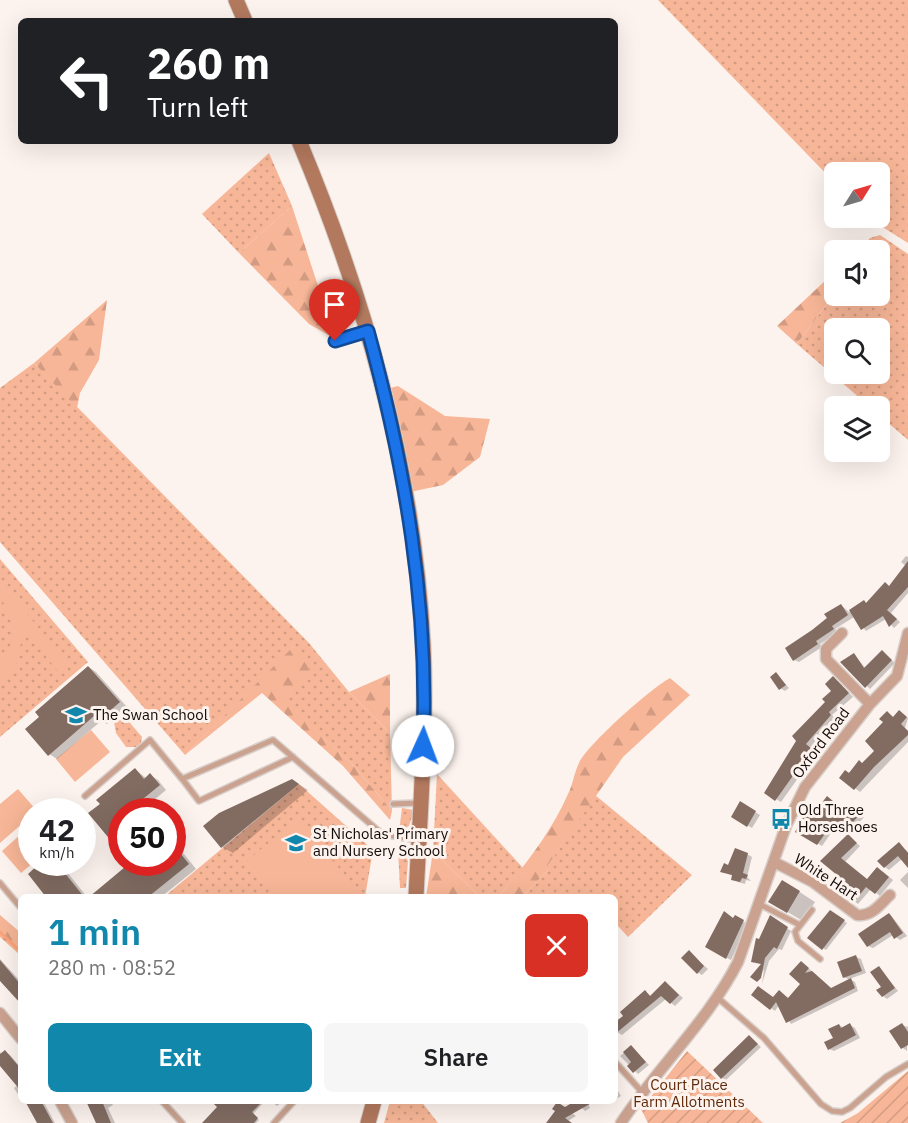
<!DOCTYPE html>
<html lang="en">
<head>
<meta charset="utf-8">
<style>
  body { margin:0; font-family:"IBM Plex Sans",sans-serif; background:#f6f6f6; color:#202124; height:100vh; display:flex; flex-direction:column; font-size:22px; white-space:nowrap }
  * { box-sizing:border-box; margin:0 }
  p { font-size:20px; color:#757577 }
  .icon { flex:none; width:33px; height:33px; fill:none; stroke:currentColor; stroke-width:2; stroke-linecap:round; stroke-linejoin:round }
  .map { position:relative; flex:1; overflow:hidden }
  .sheet { position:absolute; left:18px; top:894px; width:600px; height:210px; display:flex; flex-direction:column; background:#fff; border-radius:9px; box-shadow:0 6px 24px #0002 }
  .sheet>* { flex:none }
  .top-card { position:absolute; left:18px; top:18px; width:600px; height:126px; border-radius:9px; box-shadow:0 6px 24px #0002; background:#202124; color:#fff; overflow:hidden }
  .needle { width:39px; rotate:53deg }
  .fabs { position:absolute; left:824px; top:162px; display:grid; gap:12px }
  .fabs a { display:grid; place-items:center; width:66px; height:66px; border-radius:9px; background:#fff; box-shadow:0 6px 24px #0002; font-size:30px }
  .speed { position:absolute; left:18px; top:798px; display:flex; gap:12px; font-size:30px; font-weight:700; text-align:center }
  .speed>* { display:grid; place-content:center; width:78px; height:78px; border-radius:50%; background:#fff; box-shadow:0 6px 24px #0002; line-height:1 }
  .speed small { font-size:15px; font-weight:400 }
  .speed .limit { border:9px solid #d22; background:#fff; color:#111 }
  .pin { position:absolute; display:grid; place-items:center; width:51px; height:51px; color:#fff; margin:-62px -26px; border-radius:50% 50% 50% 0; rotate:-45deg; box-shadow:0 0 6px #0007 }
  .pin .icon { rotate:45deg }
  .me { position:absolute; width:66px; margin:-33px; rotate:2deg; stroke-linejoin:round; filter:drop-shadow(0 0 4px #0008) }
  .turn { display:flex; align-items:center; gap:21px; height:126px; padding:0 30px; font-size:27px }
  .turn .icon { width:78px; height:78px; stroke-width:2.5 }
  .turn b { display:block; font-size:42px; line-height:51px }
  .round { display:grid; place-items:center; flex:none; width:63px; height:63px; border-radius:9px; background:#f6f6f6 }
  .summary { display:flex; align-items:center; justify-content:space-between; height:102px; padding:0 30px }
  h1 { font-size:36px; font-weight:600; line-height:45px; color:#1187ac }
  .primary-button { display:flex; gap:12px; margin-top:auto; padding:12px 30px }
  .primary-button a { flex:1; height:69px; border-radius:9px; background:#1187ac; color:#fff; font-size:24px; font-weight:600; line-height:69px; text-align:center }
  .primary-button a+a { background:#f6f6f6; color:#202124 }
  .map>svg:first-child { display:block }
</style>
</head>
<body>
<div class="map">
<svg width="908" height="1123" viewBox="0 0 908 1123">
  <defs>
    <pattern id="grass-dots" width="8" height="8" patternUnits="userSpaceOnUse" patternTransform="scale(1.5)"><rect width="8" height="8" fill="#f7b697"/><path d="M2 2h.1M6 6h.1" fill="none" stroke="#d39b81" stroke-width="1.8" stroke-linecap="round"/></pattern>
    <pattern id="forest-firs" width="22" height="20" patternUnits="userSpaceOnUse" patternTransform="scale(1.5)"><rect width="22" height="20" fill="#f7b697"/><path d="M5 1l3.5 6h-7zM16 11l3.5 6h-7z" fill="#d39b81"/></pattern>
    <pattern id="garden-furrows" width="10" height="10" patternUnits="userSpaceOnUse" patternTransform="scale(1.5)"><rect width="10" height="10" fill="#f7b697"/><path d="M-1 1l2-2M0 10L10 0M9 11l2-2" fill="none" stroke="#d39b81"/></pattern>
  </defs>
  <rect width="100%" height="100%" fill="#fdf3ee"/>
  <!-- grass -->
  <path fill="url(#grass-dots)" fill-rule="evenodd" d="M658,0H908V243L868,218H879V172H834V182Z
    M269,153L292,206L239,253L202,214Z
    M880,235L908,254V440L879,415V406H869L797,344L834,294L879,296V250H860L870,238ZM834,328H879V374H834Z
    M34,363L309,643L349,692L390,733L392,811L354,766L285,702L294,647L185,755L0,542V388Z
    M0,559L88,662L0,737Z
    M119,716L125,717L142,737L141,743L136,747H126L116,733L114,722Z
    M437,774L523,868L498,897H480L433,851Z
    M299,784L373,850L365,897H164Z
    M595,795L692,875L628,937L618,926L615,928V897H522L548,870V865Z
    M402,808L414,810L409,826L399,832Z
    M398,849L403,851L408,861L406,888H400Z
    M390,1101H421L438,1123H384Z"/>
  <!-- forest -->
  <path fill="url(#forest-firs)" d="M292,206L334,335L330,336L309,324L239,253Z
    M828,278L834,280V294L797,344L777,326Z
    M107,300L99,360L80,393L77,408L34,363Z
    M398,386L445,416L490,419L480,457L443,485L410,492L390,388Z
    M293,647L310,669L286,702L354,766L392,811L390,820L343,766L262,693L185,755Z
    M390,674V733L349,692Z
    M670,678L690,695L623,757L548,865V870L522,897H498C524,867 552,831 568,794C573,784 574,773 579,763C588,744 650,689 670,678Z
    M433,851L480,897H426Z
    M0,915L21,933V956L0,937Z"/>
  <!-- garden -->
  <path fill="url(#garden-furrows)" d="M687,1051L763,1123H648L641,1109Z
    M908,1071V1123H840L858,1113Z"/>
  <!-- pitch -->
  <path fill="#f7b697" d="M0,579L69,667L60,674L24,629L17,662L0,683V665L11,644V622L5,605L0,598Z
    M91,730L110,752L75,782L56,759Z
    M18,789L37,811L32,812L31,816L0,843V804Z
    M297,819L356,888L346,897H277L247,861Z
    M31,825L33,863L21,873L2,851Z"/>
  <!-- shadow -->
  <path fill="#0003" d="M906,556L908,557V593L891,613L900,622L894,628L886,619L866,631L854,617L835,629L838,632L820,644L822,647L799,662L794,660L812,631L841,605L849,612L864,602L867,604L890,587L906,566L901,562Z
    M882,652L895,663L870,689L842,662L854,654L866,669Z
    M89,667L96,672L127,707L107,724L101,721L57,759L49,754Z
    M776,674L789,688L785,691L780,688Z
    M838,681L853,697L832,715L835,718L810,748L816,753L781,802L766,793L827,702Z
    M887,713L895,718L904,715L908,718L905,728L908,731V742L860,792L841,777L863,765L876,751Z
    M136,770L146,778L150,775L158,780L166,790L140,812L90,813Z
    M292,780L308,790L233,853L222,847Z
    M741,803L760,815L752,828L733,817Z
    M809,807L816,812L847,814L857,810L864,817L849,835L836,826L822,846L797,831Z
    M848,836L860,846L845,862L868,881L882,871L893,880L880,896L871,889L858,904L854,901L852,885L822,861Z
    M899,844L908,852V866L902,859L889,870L885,867Z
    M176,850L184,854L196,869L161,897H91L132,864L130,862H172Z
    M747,854L752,857L747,877L751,881L746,880L745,884L738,882L733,879V876L722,871Z
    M55,863L63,867L87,897H48L40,865L48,869Z
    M908,872V888L900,880Z
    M798,891L815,902L803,921L770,902Z
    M830,912L847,923L826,950L823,948Z
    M890,914L907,936L900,940L893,935L873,948L868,946Z
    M736,917L747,924L731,960L706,947Z
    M771,917L791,931L782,950L779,949L769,961L762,984L764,969L758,981L763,965L753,961Z
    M689,952L708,969L702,975L697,972Z
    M856,957L861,959L866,973L849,979L855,982L858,991L791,1024L779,1005L775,1011L771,1008L774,999H789L803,984L805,965L832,989L850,980L844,977Z
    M0,959L21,982V1003L0,978Z
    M879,967L898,991L887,999L883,996Z
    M670,986L683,998L675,1006L666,999L622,1035L617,1032L615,1024L625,1017L645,992L652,997Z
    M839,1025L844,1028L850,1025L855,1028L860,1038L834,1051L829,1049Z
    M902,1025L908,1027L907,1051L903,1048Z
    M750,1037L761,1047L726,1080L722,1078Z
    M631,1047L649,1065L638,1074L620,1056Z
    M0,1051L1,1055L5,1052L10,1055L21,1068V1099L14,1088L18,1085L0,1063Z
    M615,1086L621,1096L615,1100Z
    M27,1101H43L55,1123H38Z
    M87,1101H110L113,1105L108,1108L115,1123H98Z
    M214,1101H265L253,1114L259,1120L256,1123H204L219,1107Z
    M271,1101H281L282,1102L277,1106Z
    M575,1101H587L590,1108L585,1111Z
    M562,1106L576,1116L568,1121L571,1123H548Z"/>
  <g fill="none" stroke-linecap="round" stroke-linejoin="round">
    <!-- stream -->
    <path stroke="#fca378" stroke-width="3" d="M0,932L21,952"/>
  </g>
  <!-- building -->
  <path fill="#826c62" d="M908,561V587L887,610L897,619L889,627L883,616L861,630L849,610L864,600L866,603L885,582L889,586Z
    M841,604L848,615L832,626L834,629L816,641L818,644L793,661L785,648L812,630L827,618L824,614Z
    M882,650L892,660L865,688L840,662L854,653L864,668Z
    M88,666L120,702L98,721L94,716L48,756L25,729L39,717L35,712Z
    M776,672L786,685L779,690L770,677Z
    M833,676L849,693L829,712L831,715L806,744L812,749L775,801L764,793L796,741L792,736L825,702L822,699L831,691L825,684Z
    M899,710L907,717L901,724L908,731V735L874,767L854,790L839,778L845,770L849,773L859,760L862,763L874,751L865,741L883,722L879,719L887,711L893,717Z
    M135,768L144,779L150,773L160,785L127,812H122V854L88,813L100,804L96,800Z
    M292,779L299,784L221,848L203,826L219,813Z
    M827,796L846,812L852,806L861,813L843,833L832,824L817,845L795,832L809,805L815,812Z
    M740,801L756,811L747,827L731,817Z
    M848,834L857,843L841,858L867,879L877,867L889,877L875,894L866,887L853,903L842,894L849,885L820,861Z
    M899,842L908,853V868L898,856L884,868L877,861Z
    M172,843L189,864L148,897H89L131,862H172Z
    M735,848L748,853L743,873L748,875L746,879L742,878L740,882L731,880L732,875L720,872L724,863L728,865Z
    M54,862H56L84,897H46L28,874L40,863L45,869Z
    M782,880L800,891L787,913L768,902Z
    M830,910L845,920L822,950L807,938Z
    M724,911L733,918L735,915L744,920L726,959L705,947Z
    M889,913L903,933L894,939L890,932L867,947L858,934Z
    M770,915L788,927L777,949L774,947L765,958L761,978L757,982L750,977L761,964L751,962L756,938L759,939Z
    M689,950L704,966L697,974L681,958Z
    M856,955L862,971L843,978L837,962Z
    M0,960L21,985V1004L0,981Z
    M801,961L809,968L805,973L812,971L831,988L851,978L855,988L786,1023L776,1002L770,1010L751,995L758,986L773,997L779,990L788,998L800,984L789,974Z
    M879,966L895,988L882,997L876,990L881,987L870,972Z
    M665,981L679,995L670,1004L661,996L615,1034V1022L623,1016L620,1012L645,990L650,996Z
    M850,1023L856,1035L828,1050L824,1042L833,1038L828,1029L839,1024L841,1028Z
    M902,1023L908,1032V1045L901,1049L889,1031Z
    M749,1035L758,1044L721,1079L713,1070Z
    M631,1045L646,1062L633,1073L627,1066L631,1062L623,1052Z
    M5,1050L21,1069V1091L0,1066V1054Z
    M25,1101H41L53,1123H37Z
    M86,1101H102L111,1123H96Z
    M211,1101H263L252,1112L258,1118L254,1123H202L217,1107Z
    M575,1101H595L565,1118L572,1123H546L555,1111L552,1109L557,1102L565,1107Z"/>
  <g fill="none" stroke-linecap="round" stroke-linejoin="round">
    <defs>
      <path id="service" d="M335,341L366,332
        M180,776L199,801L293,757
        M85,796L150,740L182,779L273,740L382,834L417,840
        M393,804L418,803
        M0,883L21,908
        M759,904L798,924
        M812,910L795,932L798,941L820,959
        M718,998L764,1038L821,1104L832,1111L842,1112L850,1108L886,1077L908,1064
        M615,1062L642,1092
        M162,1101L182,1123
        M274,1123L294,1101"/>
      <path id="minor" d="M842,633L826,649V659L870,704
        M897,676L908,633
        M774,862L813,882L857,915C872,917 880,904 890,895
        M0,1013L21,1039
        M60,1101L72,1123
        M621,1123C657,1068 708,1021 738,962L786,826L805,787L870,704L897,676"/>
      <path id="secondary" d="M236,0L245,21
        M299,141C366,301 414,469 423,644C427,728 420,813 416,897
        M368,1123L374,1101"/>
    </defs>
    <!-- service casing -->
    <use href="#service" stroke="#d7cec9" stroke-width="8"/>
    <!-- minor casing -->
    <use href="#minor" stroke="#d7cec9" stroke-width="13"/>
    <!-- secondary casing -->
    <use href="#secondary" stroke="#d7cec9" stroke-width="17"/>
    <!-- service -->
    <use href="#service" stroke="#caa28f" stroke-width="5"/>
    <!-- minor -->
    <use href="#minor" stroke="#caa28f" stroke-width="10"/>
    <!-- secondary -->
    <use href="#secondary" stroke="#b2795e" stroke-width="15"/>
  </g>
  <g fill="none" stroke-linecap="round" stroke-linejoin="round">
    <defs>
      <path id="route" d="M335,341L368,331C405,467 429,605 423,746"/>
    </defs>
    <!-- route casing -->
    <use href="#route" stroke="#114b97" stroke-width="15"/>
    <!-- route -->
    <use href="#route" stroke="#1a73e8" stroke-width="10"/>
  </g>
  <!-- icons -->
  <defs>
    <symbol id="school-bare" viewBox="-9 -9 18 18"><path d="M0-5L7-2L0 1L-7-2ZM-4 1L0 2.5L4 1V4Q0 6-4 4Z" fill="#1187ac" stroke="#fdf3ee" stroke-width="2.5" paint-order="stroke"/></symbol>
    <symbol id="bus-bare" viewBox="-9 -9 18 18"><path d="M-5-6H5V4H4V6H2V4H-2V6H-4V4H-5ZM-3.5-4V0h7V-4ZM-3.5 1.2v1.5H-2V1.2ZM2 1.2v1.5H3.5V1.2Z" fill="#1187ac" stroke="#fdf3ee" stroke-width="2.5" paint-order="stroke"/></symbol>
  </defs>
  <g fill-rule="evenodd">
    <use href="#school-bare" x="61" y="700" width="30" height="30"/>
    <use href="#bus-bare" x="766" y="804" width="30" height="30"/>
    <use href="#school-bare" x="281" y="828" width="30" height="30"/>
  </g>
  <g text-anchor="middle" stroke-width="6" stroke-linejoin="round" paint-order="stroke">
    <!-- poi labels -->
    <g font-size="15" fill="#110906" stroke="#fdf3ee" text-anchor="start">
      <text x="93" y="720">The Swan School</text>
      <text x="798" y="815">Old Three<tspan x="798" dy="17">Horseshoes</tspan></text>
      <text x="313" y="839">St Nicholas' Primary<tspan x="313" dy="17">and Nursery School</tspan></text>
    </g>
    <!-- street labels -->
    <g font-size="15" fill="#110906" stroke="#fdf3ee">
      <text transform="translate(821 743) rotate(-53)" y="5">Oxford Road</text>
      <text transform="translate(826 877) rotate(33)" y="5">White Hart</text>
    </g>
    <!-- park labels -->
    <g font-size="15" fill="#602909" stroke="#fdf3ee">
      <text x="689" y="1090">Court Place<tspan x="689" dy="17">Farm Allotments</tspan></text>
    </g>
  </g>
</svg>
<div class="fabs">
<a><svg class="needle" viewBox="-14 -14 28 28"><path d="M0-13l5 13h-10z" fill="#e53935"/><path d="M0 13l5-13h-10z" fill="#757577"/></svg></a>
<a><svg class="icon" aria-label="sound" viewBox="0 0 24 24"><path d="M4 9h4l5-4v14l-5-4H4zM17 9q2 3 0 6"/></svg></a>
<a><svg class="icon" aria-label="search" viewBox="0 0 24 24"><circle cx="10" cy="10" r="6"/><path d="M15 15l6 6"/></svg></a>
<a><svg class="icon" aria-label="layers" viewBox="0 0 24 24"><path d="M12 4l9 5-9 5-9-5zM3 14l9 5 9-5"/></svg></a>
</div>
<div class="speed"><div>42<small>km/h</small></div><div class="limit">50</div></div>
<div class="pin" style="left:335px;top:341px;background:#d93025"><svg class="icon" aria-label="arrive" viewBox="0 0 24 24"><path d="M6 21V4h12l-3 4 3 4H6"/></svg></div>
<svg class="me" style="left:423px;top:746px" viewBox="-20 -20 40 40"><circle r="19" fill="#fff"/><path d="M0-13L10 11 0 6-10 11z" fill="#1a73e8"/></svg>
<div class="top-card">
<div class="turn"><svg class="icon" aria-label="left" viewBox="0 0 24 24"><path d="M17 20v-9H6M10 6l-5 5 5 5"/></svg><div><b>260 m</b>Turn left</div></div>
</div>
<section class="sheet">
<div class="summary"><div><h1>1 min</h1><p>280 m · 08:52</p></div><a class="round" style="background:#d93025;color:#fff"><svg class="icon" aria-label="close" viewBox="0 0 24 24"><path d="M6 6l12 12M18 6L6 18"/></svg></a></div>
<div class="primary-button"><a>Exit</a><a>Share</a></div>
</section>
</div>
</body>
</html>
